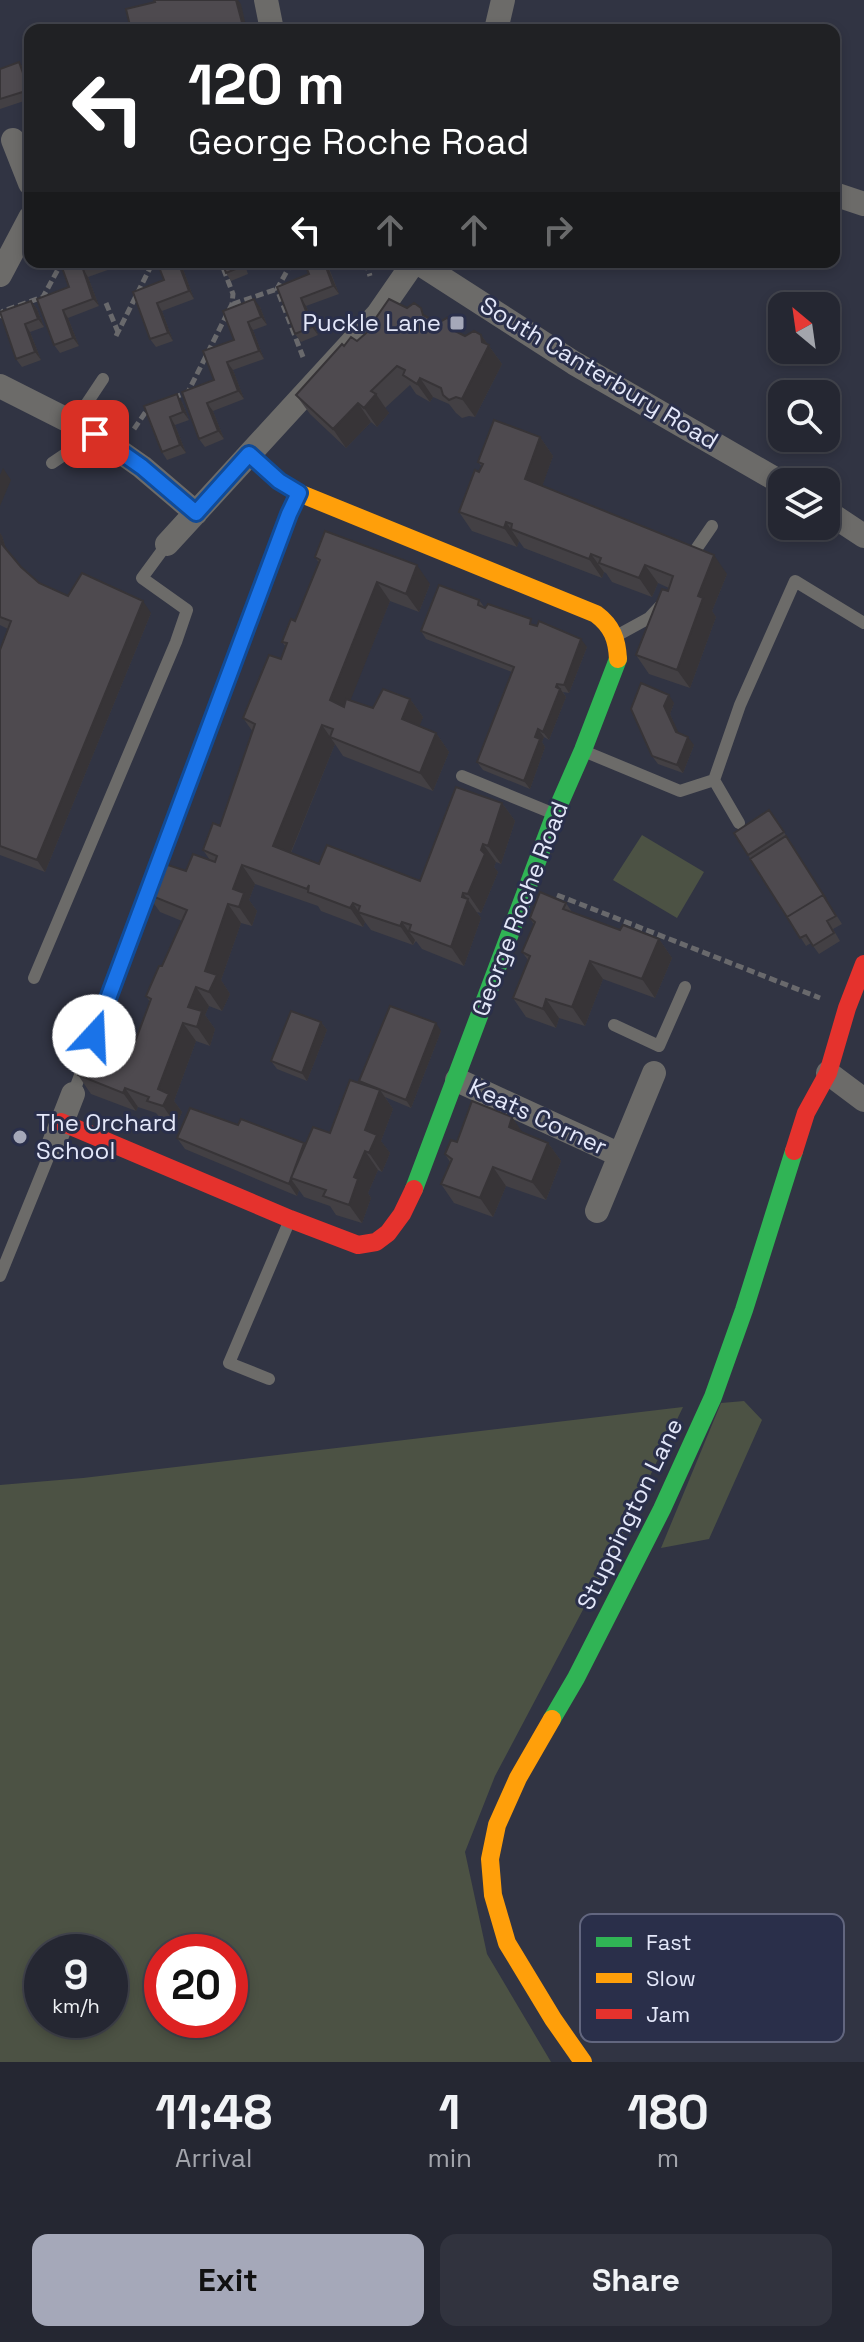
<!DOCTYPE html>
<html lang="en">
<head>
<meta charset="utf-8">
<style>
  body { margin:0; font-family:"Space Grotesk",sans-serif; background:#31333e; color:#f1f3f6; height:100vh; display:flex; flex-direction:column; font-size:30px; white-space:nowrap }
  * { box-sizing:border-box; margin:0 }
  p { font-size:26px; color:#a3a5ac }
  .icon { flex:none; width:44px; height:44px; fill:none; stroke:currentColor; stroke-width:2; stroke-linecap:round; stroke-linejoin:round }
  .map { position:relative; height:2062px; overflow:hidden }
  .sheet { display:flex; flex-direction:column; background:#252732; flex:1 }
  .sheet>* { flex:none }
  .banner { position:absolute; left:24px; top:24px; width:816px; height:244px; border-radius:16px; box-shadow:0 4px 12px #0003,0 0 0 2px #42444d; background:#202124; color:#fff; overflow:hidden }
  .needle { width:52px; rotate:331deg }
  .buttons { position:absolute; left:768px; top:292px; display:grid; gap:16px }
  .buttons a { display:grid; place-items:center; width:72px; height:72px; border-radius:16px; background:#252732; box-shadow:0 4px 12px #0003,0 0 0 2px #42444d; font-size:40px }
  .speed { position:absolute; left:24px; top:1934px; display:flex; gap:16px; font-size:40px; font-weight:700; text-align:center }
  .speed>* { display:grid; place-content:center; width:104px; height:104px; border-radius:50%; background:#252732; box-shadow:0 4px 12px #0003,0 0 0 2px #42444d; line-height:1 }
  .speed small { font-size:20px; font-weight:400 }
  .speed .limit { border:12px solid #d22; background:#fff; color:#111 }
  .pin { position:absolute; display:grid; place-items:center; width:68px; height:68px; color:#fff; margin:-34px; border-radius:16px; box-shadow:0 4px 12px #0006 }
  .me { position:absolute; width:88px; margin:-44px; rotate:20deg; stroke-linejoin:round; filter:drop-shadow(0 0 6px #0008) }
  .turn { display:flex; align-items:center; gap:28px; height:168px; padding:0 32px; font-size:36px }
  .turn .icon { width:104px; height:104px; stroke-width:2.5 }
  .turn b { display:block; font-size:56px; line-height:68px }
  .lanes { display:flex; align-items:center; height:76px; padding:0 32px; background:#0003; justify-content:center; gap:40px; direction:ltr }
  .lanes .off { opacity:.35 }
  .eta { display:flex; justify-content:space-evenly; align-items:center; height:136px; text-align:center }
  .eta b { font-size:48px; font-weight:700; line-height:56px }
  .button { display:flex; gap:16px; margin-top:auto; padding:16px 32px }
  .button a { flex:1; height:92px; border-radius:16px; background:#a5a8b9; color:#111; font-size:32px; font-weight:700; line-height:92px; text-align:center }
  .button a+a { background:#31333e; color:#f1f3f6 }
  .map>svg:first-child { display:block }
</style>
</head>
<body>
<div class="map">
<svg width="864" height="2062" viewBox="0 0 864 2062">
  <rect width="100%" height="100%" fill="#313443"/>
  <!-- green -->
  <path fill="#4c5244" fill-rule="evenodd" d="M642,835L704,872L677,918L613,880Z
    M744,1401L762,1420L709,1539L661,1548L721,1403Z
    M683,1407L614,1551L495,1776L465,1852L487,1954L551,2062H0V1485L83,1478ZM42,1952H110V2020H42ZM162,1952H230V2020H162Z"/>
  <g fill="none" stroke-linecap="round" stroke-linejoin="round">
    <!-- path -->
    <path stroke="#69696c" stroke-width="5" stroke-dasharray="8 4" stroke-linecap="butt" d="M29,67L30,70
      M292,262L277,289L303,357
      M366,262L370,276
      M106,303L118,332
      M233,304L277,289
      M0,318L3,311L43,297L62,262
      M116,336L153,262
      M173,398L188,392L232,304L233,294L221,262
      M134,429L149,407
      M557,895L820,998"/>
    <!-- lane -->
    <path stroke="#6c6b69" stroke-width="12" d="M76,425L85,406L103,379
      M52,463L95,434
      M688,561L712,526
      M618,635L649,618L662,604
      M586,752L680,791L714,780L739,823
      M462,776L552,813
      M714,780L740,705L795,581L864,623
      M34,978L176,642L187,610L142,578L167,544
      M614,1025L659,1046L685,987
      M73,1094L289,514L298,494
      M0,1276L52,1148
      M269,1379L229,1363L289,1222"/>
    <!-- street -->
    <path stroke="#6c6b69" stroke-width="24" d="M266,0L272,30
      M496,30L503,0
      M13,140L30,183
      M834,194L864,204
      M417,262L574,363L782,483
      M0,275L30,218
      M0,386L95,434L142,467L196,513
      M826,511L864,536
      M167,544L378,314L414,262
      M828,1073L864,1100
      M457,1080L620,1155
      M52,1148L73,1094
      M597,1211L654,1073"/>
    <!-- fast -->
    <path stroke="#30b455" stroke-width="18" d="M414,1189L555,814L583,750L618,659
      M552,1719L576,1678L662,1509L713,1397L744,1310L794,1151"/>
    <!-- slow -->
    <path stroke="#ff9f0a" stroke-width="18" d="M249,454L279,481L299,493L596,614C612,626 617,639 618,659
      M552,1719L518,1778L497,1825L490,1859L493,1895L507,1943L553,2019L583,2062"/>
    <!-- jam -->
    <path stroke="#e5322d" stroke-width="18" d="M61,1122L290,1219L358,1245L376,1242L388,1233L402,1214L414,1189
      M794,1151L806,1113L828,1073L847,1008L864,964"/>
  </g>
  <!-- wall -->
  <path fill="#434044" d="M19,62L25,70L30,85V99L0,109V69Z
    M60,262H118L119,266L88,277L99,306L68,318L79,346L60,353L54,345L69,287Z
    M157,262H196L197,264L183,269L194,299L162,311L173,341L156,347L150,339L133,292L164,280Z
    M244,262L248,274L231,281L226,273Z
    M304,262H331L327,263L339,294L306,306L318,335L301,342L295,334L277,287L309,274Z
    M31,301L37,309L44,327L30,332L41,360L22,367L16,359Z
    M260,307L267,325L253,330L264,359L233,370L244,399L213,411L224,439L205,447L199,439L214,380L234,340Z
    M429,318L465,336L481,335L502,364L475,417L469,416L462,418L456,413L449,404L433,397L430,402L416,394L410,385L385,408L389,413L377,427L371,422L346,448L310,414L296,395L344,346Z
    M182,402L189,420L175,425L186,453L167,460L162,452L144,406Z
    M540,437L553,456L542,486L727,574L712,611L716,617L690,688L649,674L636,655L669,588L658,583L652,597L612,582L606,573L604,572L602,578L524,548L519,541L517,547L472,531L459,512L482,467L478,462Z
    M0,533L2,536L6,550L21,567L39,583L68,596L151,613L45,872L0,855V650L8,629L0,625Z
    M315,557L430,584L419,612L390,601L350,700L373,708L410,699L423,717L419,726L436,733L449,752L433,791L343,756L335,744L291,853L319,864L420,881L502,803L515,821L501,864L496,862L494,867L498,872L481,913L477,912L481,918L464,966L422,949L416,941L413,945L371,930L365,922L363,927L321,911L318,906L255,884L249,900L257,911L252,926L241,923L221,980L230,994L222,1011L209,1006L205,1015L215,1029L210,1046L196,1041L174,1101L182,1112L176,1125L161,1119L156,1113L138,1107L136,1111L91,1094L78,1075L129,1058L150,1002L146,996L162,966L182,921L160,912L147,894L186,871L210,860L203,850L220,826L253,732L243,718L281,659L286,647L282,642L295,621L319,563Z
    M479,600L485,608L536,626L587,647L569,693L563,692L566,697L549,740L544,737L542,742L545,747L530,789L483,770L477,762L512,672L426,639L421,631Z
    M641,683L674,703L670,714L678,733L694,745L683,773L658,764L652,756Z
    M775,818L842,924L833,929L840,941L819,954L811,943L806,946L734,833Z
    M566,903L572,912L620,930L659,939L672,958L655,998L603,979L585,1026L559,1018L556,1028L526,1017L513,998L528,960L522,952L534,925L530,918Z
    M321,1022L327,1030L307,1081L277,1069L271,1061Z
    M441,1031L411,1108L385,1097L393,1109L381,1141L390,1153L382,1172L378,1170L368,1193L371,1198L362,1223L336,1215L330,1206L304,1197L299,1190L297,1196L185,1149L177,1138L238,1125L305,1144L330,1133L360,1083L359,1081Z
    M512,1117L522,1133L548,1143L561,1161L546,1200L506,1186L493,1217L454,1203L441,1184L450,1162L445,1154L457,1142Z"/>
  <!-- shaded-wall -->
  <path fill="#373437" d="M236,0H238L241,4L247,30H244Z
    M19,62L25,70L30,85V91Z
    M178,262L183,269L194,299L189,291Z
    M324,262H326L339,294L333,286Z
    M83,269L88,277L99,306L93,299Z
    M301,298L306,306L318,335L312,327Z
    M254,299L260,307L267,325L261,317Z
    M31,301L37,309L44,327L38,319Z
    M157,303L162,311L173,341L168,333Z
    M63,310L68,318L79,346L73,338Z
    M453,321L466,340L455,331Z
    M248,322L253,330L264,359L259,351Z
    M25,324L30,332L41,360L35,352Z
    M481,335L502,364L475,417L462,399L482,342Z
    M227,362L233,370L244,399L238,391Z
    M420,378L433,397L430,402L417,384Z
    M177,394L182,402L189,420L183,412Z
    M376,394L389,413L377,427L364,408Z
    M207,403L213,411L224,439L218,431Z
    M358,403L371,422L346,448L333,429Z
    M170,417L175,425L186,453L180,445Z
    M540,437L553,456L538,498L525,479Z
    M3,468L11,480L0,506V475Z
    M506,522L519,541L517,547L504,528Z
    M0,533L2,536L7,552L0,543Z
    M591,554L604,572L602,578L589,559Z
    M714,555L727,574L712,611L716,617L690,688L677,670L698,596Z
    M417,565L430,584L419,612L406,594Z
    M645,565L658,583L652,597L639,578Z
    M377,582L390,601L343,719L330,700Z
    M143,601L151,613L45,872L37,860Z
    M581,639L587,647L569,693L564,685Z
    M557,684L566,697L549,740L543,732Z
    M669,695L674,703L670,714L682,740L676,732L664,706Z
    M410,699L423,717L415,738L402,719Z
    M322,725L335,744L286,864L273,846Z
    M538,729L544,737L542,742L545,747L530,789L524,781Z
    M436,733L449,752L433,791L420,773Z
    M688,737L694,745L683,773L677,765Z
    M502,803L515,821L501,864L488,846Z
    M483,844L496,862L494,867L498,872L481,913L468,894Z
    M242,865L255,884L249,900L257,911L252,926L239,907L233,889Z
    M463,893L481,918L464,966L451,947Z
    M353,903L365,922L363,927L350,908Z
    M228,904L241,923L221,980L230,994L222,1011L209,992L205,971Z
    M402,922L415,940L413,945L400,926Z
    M659,939L672,958L655,998L642,979Z
    M590,961L603,979L585,1026L572,1007Z
    M196,987L209,1006L205,1015L215,1029L210,1046L197,1027L188,1007Z
    M546,999L559,1018L556,1028L543,1009Z
    M321,1022L327,1030L307,1081L302,1073Z
    M183,1023L196,1041L174,1101L182,1112L176,1125L163,1106L158,1089Z
    M436,1023L441,1031L411,1108L406,1100Z
    M125,1088L138,1107L136,1111L123,1093Z
    M380,1090L393,1109L381,1141L390,1153L382,1172L369,1153L365,1130Z
    M512,1117L525,1136L509,1127Z
    M548,1143L561,1161L546,1200L532,1182Z
    M365,1151L378,1170L368,1193L371,1198L362,1223L349,1205L354,1177Z
    M493,1167L506,1186L493,1217L480,1198Z
    M291,1179L299,1190L297,1196L289,1184Z"/>
  <!-- building -->
  <path fill="#4e4a4f" stroke="#373437" stroke-width="2" d="M154,0H236L244,30H131L126,9L155,2Z
    M19,62L29,90L0,99V69Z
    M60,262H102L83,269L93,299L63,310L73,338L54,345L37,299L69,287Z
    M157,262H178L189,291L157,303L168,333L150,339L133,292L164,280Z
    M222,262H241L243,266L226,273Z
    M304,262H324L333,286L301,298L312,327L295,334L277,287L309,274Z
    M254,299L261,317L248,322L259,351L227,362L238,391L207,403L218,431L199,439L182,392L214,380L203,351L234,340L223,311Z
    M389,299L407,308L414,303L421,308L423,315L438,323L447,318L453,321L455,331L465,336L474,331L481,335L482,342L489,345L462,399L456,397L449,400L443,395L441,388L420,378L417,384L403,375L405,370L397,366L371,391L376,394L364,408L358,403L333,429L296,395L342,344L344,346L351,337L357,341L373,327L371,325Z
    M31,301L38,319L25,324L35,352L16,359L0,312Z
    M177,394L183,412L170,417L180,445L162,452L144,406Z
    M494,420L540,437L525,479L714,555L698,596L703,598L677,670L636,655L662,589L668,591L673,576L645,565L639,578L599,563L601,558L591,554L589,559L511,529L512,524L506,522L504,528L459,512L475,470L479,472L483,464L478,462Z
    M325,531L417,565L406,594L377,582L330,700L344,707L346,699L373,708L383,689L410,699L402,719L436,733L420,773L330,737L333,729L322,725L273,846L319,864L327,845L420,881L456,787L502,803L488,846L483,844L481,850L485,854L468,894L463,893L462,897L468,899L451,947L409,931L411,925L402,922L400,926L358,912L360,906L353,903L350,908L308,892L309,885L307,889L242,865L233,889L244,893L239,907L228,904L205,971L217,975L209,992L196,987L188,1007L202,1011L197,1027L183,1023L158,1089L169,1094L163,1106L147,1101L149,1097L125,1088L123,1093L78,1075L90,1042L129,1058L151,999L146,996L159,966H162L187,910L147,894L159,862L186,871L193,854L215,862L217,856L203,850L213,823L220,826L255,724L243,718L269,655L281,659L287,643L282,642L291,619L295,621L320,560L315,557Z
    M0,542L21,567L39,583L68,596L82,573L143,601L37,860L0,846V650L11,621L0,617Z
    M439,585L479,600L478,605L485,608L488,604L531,619L530,624L537,626L539,621L581,639L564,685L557,684L556,687L560,689L543,732L538,729L535,737L540,739L524,781L477,762L514,667L421,631Z
    M641,683L669,695L664,706L676,732L688,737L677,765L652,756L631,709Z
    M769,810L784,832L748,855L734,833Z
    M786,836L826,899L823,895L787,917L750,859Z
    M540,892L566,903L563,909L620,930L623,925L659,939L642,979L590,961L572,1007L546,999L543,1009L513,998L530,956L522,952L535,922L530,918Z
    M823,895L836,916L827,921L834,933L813,946L806,935L800,938L787,917Z
    M390,1006L436,1023L406,1100L359,1081Z
    M291,1011L321,1022L302,1073L271,1061Z
    M350,1080L380,1090L365,1130L377,1135L369,1153L365,1151L354,1177L358,1179L349,1205L323,1196L326,1190L291,1178L313,1127L330,1133Z
    M472,1101L512,1117L509,1127L548,1143L532,1182L493,1167L480,1198L441,1184L452,1159L445,1154L451,1140L457,1142Z
    M190,1108L238,1125L241,1119L304,1143L289,1184L177,1138Z"/>
  <g fill="none" stroke-linecap="round" stroke-linejoin="round">
    <defs>
      <path id="route" d="M94,1036L289,514L299,493L279,481L249,454L196,513L142,467L95,434"/>
    </defs>
    <!-- route casing -->
    <use href="#route" stroke="#114b97" stroke-width="20"/>
    <!-- route -->
    <use href="#route" stroke="#1a73e8" stroke-width="14"/>
  </g>
  <!-- markers -->
  <g fill="#a5a8b9" stroke="#2a2f4a" stroke-width="3">
    <rect x="449" y="315" width="16" height="16" rx="4"/>
    <circle cx="20" cy="1137" r="8"/>
  </g>
  <g text-anchor="middle" stroke-width="6" stroke-linejoin="round" paint-order="stroke">
    <!-- poi labels -->
    <g font-size="24" fill="#e3e7f9" stroke="#2a2f4a" text-anchor="end">
      <text x="441" y="331">Puckle Lane</text>
      <text x="36" y="1131" text-anchor="start">The Orchard<tspan x="36" dy="28">School</tspan></text>
    </g>
    <!-- street labels -->
    <g font-size="24" fill="#e3e7f9" stroke="#2a2f4a">
      <text transform="translate(599 373) rotate(31)" y="8">South Canterbury Road</text>
      <text transform="translate(520 909) rotate(-69)" y="8">George Roche Road</text>
      <text transform="translate(538 1117) rotate(25)" y="8">Keats Corner</text>
      <text transform="translate(630 1514) rotate(-64)" y="8">Stuppington Lane</text>
    </g>
  </g>
  <!-- legend -->
  <rect x="580" y="1914" width="264" height="128" rx="12" fill="#2a2f4a" stroke="#62667f" stroke-width="2"/>
  <rect x="596" y="1937" width="36" height="10" fill="#30b455"/>
  <rect x="596" y="1973" width="36" height="10" fill="#ff9f0a"/>
  <rect x="596" y="2009" width="36" height="10" fill="#e5322d"/>
  <g font-size="22" fill="#e3e7f9">
    <text x="646" y="1950">Fast</text>
    <text x="646" y="1986">Slow</text>
    <text x="646" y="2022">Jam</text>
  </g>
</svg>
<div class="buttons">
<a><svg class="needle" viewBox="-14 -14 28 28"><path d="M0-13l5 13h-10z" fill="#e53935"/><path d="M0 13l5-13h-10z" fill="#a3a5ac"/></svg></a>
<a><svg class="icon" aria-label="search" viewBox="0 0 24 24"><circle cx="10" cy="10" r="6"/><path d="M15 15l6 6"/></svg></a>
<a><svg class="icon" aria-label="layers" viewBox="0 0 24 24"><path d="M12 4l9 5-9 5-9-5zM3 14l9 5 9-5"/></svg></a>
</div>
<div class="speed"><div>9<small>km/h</small></div><div class="limit">20</div></div>
<div class="pin" style="left:95px;top:434px;background:#d93025"><svg class="icon" aria-label="arrive" viewBox="0 0 24 24"><path d="M6 21V4h12l-3 4 3 4H6"/></svg></div>
<svg class="me" style="left:94px;top:1036px" viewBox="-20 -20 40 40"><circle r="19" fill="#fff"/><path d="M0-13L10 11 0 6-10 11z" fill="#1a73e8"/></svg>
<div class="banner">
<div class="turn"><svg class="icon" aria-label="left" viewBox="0 0 24 24"><path d="M17 20v-9H6M10 6l-5 5 5 5"/></svg><div><b>120 m</b>George Roche Road</div></div>
<div class="lanes"><svg class="icon" aria-label="left" viewBox="0 0 24 24"><path d="M17 20v-9H6M10 6l-5 5 5 5"/></svg><svg class="icon off" aria-label="ahead" viewBox="0 0 24 24"><path d="M12 20V5M6 11l6-6 6 6"/></svg><svg class="icon off" aria-label="ahead" viewBox="0 0 24 24"><path d="M12 20V5M6 11l6-6 6 6"/></svg><svg class="icon off" aria-label="right" viewBox="0 0 24 24"><path d="M7 20v-9h11M14 6l5 5-5 5"/></svg></div>
</div>
</div>
<section class="sheet">
<div class="eta">
<div><b>11:48</b><p>Arrival</p></div>
<div><b>1</b><p>min</p></div>
<div><b>180</b><p>m</p></div>
</div>
<div class="button"><a>Exit</a><a>Share</a></div>
</section>
</body>
</html>
